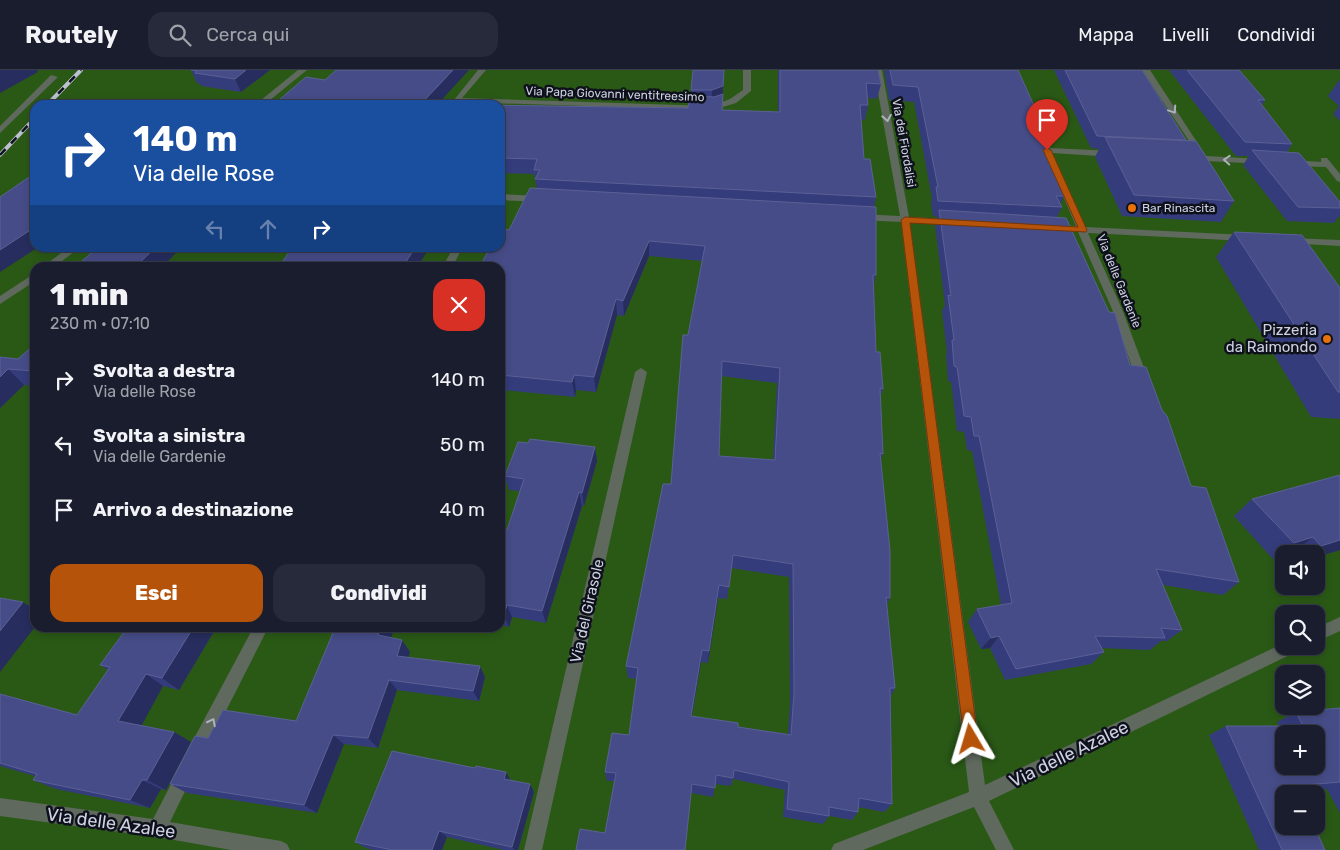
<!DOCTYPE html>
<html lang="it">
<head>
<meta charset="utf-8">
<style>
  body { margin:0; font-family:Rubik,sans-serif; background:#272a3a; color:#f1f3f6; height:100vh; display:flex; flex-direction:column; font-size:19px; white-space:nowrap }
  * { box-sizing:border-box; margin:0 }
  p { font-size:16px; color:#9fa2aa }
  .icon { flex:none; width:28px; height:28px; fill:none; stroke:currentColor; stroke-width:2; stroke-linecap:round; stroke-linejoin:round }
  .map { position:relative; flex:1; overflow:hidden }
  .panel { position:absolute; left:30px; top:192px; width:475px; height:370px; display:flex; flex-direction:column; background:#1a1d2e; border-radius:15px; box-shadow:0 2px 8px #0003,0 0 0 1px #383b4a }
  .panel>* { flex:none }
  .hud { position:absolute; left:30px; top:30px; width:475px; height:152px; border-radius:15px; box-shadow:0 2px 8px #0003,0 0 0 1px #383b4a; background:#1a4fa0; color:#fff; overflow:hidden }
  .controls { position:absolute; left:1275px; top:475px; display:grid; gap:10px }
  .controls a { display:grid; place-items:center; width:50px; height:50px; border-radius:10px; background:#1a1d2e; box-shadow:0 2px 8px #0003,0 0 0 1px #383b4a; font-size:25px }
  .pin { position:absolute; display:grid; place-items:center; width:42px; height:42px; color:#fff; margin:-51px -21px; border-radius:50% 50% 50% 0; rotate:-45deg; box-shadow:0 0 5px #0007 }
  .pin .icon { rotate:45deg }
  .me { position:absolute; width:55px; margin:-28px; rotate:353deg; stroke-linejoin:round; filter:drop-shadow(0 0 4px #0008) }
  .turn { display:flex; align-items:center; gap:18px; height:105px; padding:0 20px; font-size:22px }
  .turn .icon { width:65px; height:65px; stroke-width:2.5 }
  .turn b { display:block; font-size:35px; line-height:42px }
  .lanes { display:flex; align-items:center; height:48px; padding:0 20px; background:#0003; justify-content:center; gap:25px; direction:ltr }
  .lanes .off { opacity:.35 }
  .round { display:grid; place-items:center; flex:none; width:52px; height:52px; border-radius:15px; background:#272a3a }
  .head { display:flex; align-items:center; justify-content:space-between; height:85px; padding:0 20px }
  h1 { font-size:30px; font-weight:800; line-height:38px }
  .primary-button { display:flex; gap:10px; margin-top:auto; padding:10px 20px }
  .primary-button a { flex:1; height:58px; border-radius:15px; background:#b45309; color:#fff; font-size:20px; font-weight:800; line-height:58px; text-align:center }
  .primary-button a+a { background:#272a3a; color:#f1f3f6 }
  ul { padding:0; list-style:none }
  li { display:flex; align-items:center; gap:15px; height:65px; padding:0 20px }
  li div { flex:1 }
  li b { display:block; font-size:19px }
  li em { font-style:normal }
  header { display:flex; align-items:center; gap:30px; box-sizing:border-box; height:70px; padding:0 25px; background:#1a1d2e; border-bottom:1px solid #383b4a }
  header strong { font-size:24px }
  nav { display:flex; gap:28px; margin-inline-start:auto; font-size:18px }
  .search { width:350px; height:45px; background:#272a3a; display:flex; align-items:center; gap:12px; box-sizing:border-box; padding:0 18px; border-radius:15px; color:#9fa2aa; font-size:19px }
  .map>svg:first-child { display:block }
</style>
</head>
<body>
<header>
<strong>Routely</strong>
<div class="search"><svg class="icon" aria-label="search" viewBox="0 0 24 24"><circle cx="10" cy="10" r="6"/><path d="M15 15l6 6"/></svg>Cerca qui</div>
<nav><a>Mappa</a><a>Livelli</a><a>Condividi</a></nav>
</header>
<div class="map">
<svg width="1340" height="780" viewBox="0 0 1340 780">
  <rect width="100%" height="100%" fill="#22273e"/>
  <!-- green -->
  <path fill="#2a5916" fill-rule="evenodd" d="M0,0H1340V780H0ZM35,35H500V178H35ZM35,198H500V558H35ZM1284,484H1316V516H1284ZM1284,544H1316V576H1284ZM1284,604H1316V636H1284ZM1284,664H1316V696H1284ZM1284,724H1316V756H1284Z"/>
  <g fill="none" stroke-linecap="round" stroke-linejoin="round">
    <!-- minor -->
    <path fill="#5f695e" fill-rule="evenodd" d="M298,0H307L264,35H255Z
      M478,0H486L462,28L712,36L730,29L743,20V0H751V21L736,33L713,40L458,32L456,35H450Z
      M874,0H882L909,147L952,149L957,152L952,155L910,153L985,715L1284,573V576H1300L1298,581L989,731L1014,780H996L974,737L863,780H831L834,774L969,722L901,152L859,150L854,147L859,144L900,146Z
      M1142,0H1150L1206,86L1261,89L1265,92L1264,94L1188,90V86H1199Z
      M51,5L58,7L0,63V56Z
      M1040,69H1046L1050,78L1114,81L1118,84L1114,87L1052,83L1085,157L1246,165L1251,168L1246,171L1088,163L1122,239L1149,311L1147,314H1139L1137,311L1112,239L1078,162L1054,161L1049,158L1054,155L1076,156L1039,71Z
      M1321,88H1327L1340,104V112L1337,111L1326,97L1293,96L1289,93L1293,90L1321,92Z
      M500,124L542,126L547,129L542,132L500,130Z
      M1289,168L1340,170V176L1286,173L1284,171Z
      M68,178H79L53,198H41Z
      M453,178H462L452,198H442Z
      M35,203V211L0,234V226Z
      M641,298L647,302L542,780H524L635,302Z
      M1340,547V561L1316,572V558Z
      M253,558H268L202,688L196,690L190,688L188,682L190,676Z
      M185,697L191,699L193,705L170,752L281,771L287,774L290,780H231L157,767L0,746V728L153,749L179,699Z"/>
    <defs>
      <path id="rail" d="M47,35L81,0
        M0,85L35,48"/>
    </defs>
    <!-- rail casing -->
    <use href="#rail" stroke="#bcc0d0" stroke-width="4"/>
    <!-- rail -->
    <use href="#rail" stroke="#0e111b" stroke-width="2.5" stroke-dasharray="8" stroke-linecap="butt"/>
  </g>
  <!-- wall -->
  <path fill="#353c7c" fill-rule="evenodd" d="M191,0H270L241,22L201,16L200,14L197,13Z
    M724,0L722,40L778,42V0H878L881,14L877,29L868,28V35L865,50H861L864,89L876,127L874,137L876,205L874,214L876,282L883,319L880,328L883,384L881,389L890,528L887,534L895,618L891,626L892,734L884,742L858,737V742L852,750L829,746L823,754L783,747L785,720L733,709L731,716L715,714L713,727L691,723L605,763L614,711H607L605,702L629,665L637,609L628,608L626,596L671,414L688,265L702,191L649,186L624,246L617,245L596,322L576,320L575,327L502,320L500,324V198L509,160L537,119L534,104L500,103V35L688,38L691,20ZM721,306L777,313L773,390L719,386ZM731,498L789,507L790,634L788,664L738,657L692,646L701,592L708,593L718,528L727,529Z
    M884,0H1018L1039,47L1037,52L1064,126L1060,135L1062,137L1057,147L1130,295L1162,340L1191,416L1239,512L1223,525L1163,515L1182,560L1167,571H1161L1150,580L1102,578L1104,582L1091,594L1005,610L990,578L981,579L968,552L977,539L1001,535L972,381L967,380L964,362L957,361L951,312L948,311L946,285L947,282L942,241L945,235L935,155L937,147L933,146L931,133L932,128L914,32L889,30Z
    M1054,0H1142L1186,70L1234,131L1221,152L1122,146L1095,87L1099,79L1091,78Z
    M1169,0H1239L1265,30L1262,35L1292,74L1287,82L1340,132V145L1334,153L1287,151L1243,95L1249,86H1236Z
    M1340,9V51L1333,44L1339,36L1328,26Z
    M1234,162L1340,218V349L1311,347L1216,187Z
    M35,274V316L24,315L0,338V287L18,289Z
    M528,373L595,377L597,391L584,436H582L546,553L512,547L509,557L500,555V459L507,460L520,421L509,420L505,406Z
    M1340,405V480L1316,487V484H1284V486L1273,489L1234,446L1252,429Z
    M95,558H216L179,620L163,616L141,655L174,662L191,672L166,720L161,719L150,738L56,719L33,710L35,706L0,696V624L77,645L108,600L100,595L125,560Z
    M391,568L410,582L408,587L485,607L479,631L397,620L378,678L344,674L317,743L187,723L170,714L208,668L296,651Z
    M1340,638V743L1327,719L1297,722L1325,780H1259L1209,665L1226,656H1279L1277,652L1296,642Z
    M511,711L530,714L534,722L518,780H504L447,767L442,780H373L366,778L355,772Z"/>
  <!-- shaded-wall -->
  <path fill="#272d5e" d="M0,0H37L38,2L0,23Z
    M246,0H270L241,22L235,9Z
    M453,0H469L437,35H420Z
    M723,16L721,55L712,34V20Z
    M35,157V178H37L0,202V180Z
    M649,171V186L624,246L623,231Z
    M155,178H181L161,198H134Z
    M415,178H429L417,198H402Z
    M616,229L617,245L596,322L594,307Z
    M8,299L24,315L0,338V307Z
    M574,305L576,320L575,327L572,312Z
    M500,314L502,320L500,324Z
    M595,377L597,391L584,436L582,423Z
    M579,422L582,436L546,553L542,541Z
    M1313,467L1292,483L1284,484V486L1273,489L1294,473Z
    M1340,470V480L1316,487V484H1311L1321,476Z
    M719,515L718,528L708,593L709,581Z
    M23,532L35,540V557L0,602V561Z
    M507,535L512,547L509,557L504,545Z
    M193,558H216L179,620L162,608Z
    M381,558H395L387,577L378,565Z
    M999,566L990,578L981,579L991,568Z
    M402,570L410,582L405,597L397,586Z
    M702,580L701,592L690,656L691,646Z
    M480,596L485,607L479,631L473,621Z
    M146,604L163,616L138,662L118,651Z
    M389,610L397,620L378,678L368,668Z
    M174,662L191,672L166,720L147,710Z
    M333,665L344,674L317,743L304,735Z
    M506,702L511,711L504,709Z
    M142,710L161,719L150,738L130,730Z
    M530,714L534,722L518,780H515L512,777Z
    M439,761L447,767L442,780H432Z"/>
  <!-- building -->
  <path fill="#464c87" stroke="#5b6195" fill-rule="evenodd" d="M191,0H246L235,9L195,3L197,1Z
    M336,0H453L420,35H273L306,7L325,10Z
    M693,0H724L723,16L712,20H691Z
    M780,0H878L881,14L866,13L868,35H860L864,89H870L876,127L535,109L540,100H534L537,89L500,88V35H480L688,38L690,26L714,27L723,24L722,40L780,42Z
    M890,0H1018L1039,47H1035L1064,126H1056L1062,137L938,131L936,117H938L918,17L893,15Z
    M1065,0H1142L1186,70L1097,66Z
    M1187,0H1239L1265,30H1258L1292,74L1245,72Z
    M1105,67L1196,71L1234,131L1134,125Z
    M1252,80L1299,83L1340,132V138L1298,137Z
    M35,103V157L0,180V127Z
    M530,118L876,137V205H873L876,282H880L883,319L880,318L883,384L880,383L890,481V528L886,527L895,618H890L892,734L859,728L858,742L829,737V746L787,739L789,712L734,700L733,708L716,705L715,718L692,714L685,780H576L580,759L605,763L616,703L605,702L612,663L629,665L638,598L626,596L663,414H671L683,265H688L705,176L649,171L623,231L616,229L594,307L574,305L572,312L500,305V198H479L490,178H500V160L501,159L509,160ZM722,291L780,298L775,390L719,386ZM733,485L793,494L794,623L791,665L738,657V653L691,646L702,580L709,581L719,515L729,517Z
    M939,140L1066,148L1109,242L1115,243L1130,295L1146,297L1162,340L1167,346L1191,416L1206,418L1239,512L1156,499L1182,560L1161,558L1165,568L1095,566L1104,582L1016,599L999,566L991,568L977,539L1012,533L979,366H974L971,347L964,346L957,297L954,296L952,270H954L948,225L951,226Z
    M1234,162L1302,165L1340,218V322H1338Z
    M97,178H155L134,198H74Z
    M292,178H415L402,198H278Z
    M35,274V301L8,299L0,307V287L18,289Z
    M530,369L595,377L582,423L579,422L542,541L507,535L504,545L500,544V459L507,460L524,409L505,406L518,372L528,373Z
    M1340,405V470L1321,476L1313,467L1294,473L1252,429Z
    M0,528L23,532L0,561Z
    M127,558H193L162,608L146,604L118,651L174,662L147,710H142L130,730L33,710L37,704L0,693V624L77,645L110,597L100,595Z
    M335,558H381L378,565L402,570L397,586L480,596L473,621L389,610L368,668L333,665L304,735L170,714L195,666L208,668L223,640L296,651Z
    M1340,638V712L1294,716L1298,724H1284V756H1314L1325,780H1282L1226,656H1303L1296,642ZM1284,664H1316V696H1284Z
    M392,681L475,698L476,696L506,702L504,709L530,714L512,777L439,761L432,780H392L355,772Z"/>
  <!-- one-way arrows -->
  <defs><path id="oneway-chevron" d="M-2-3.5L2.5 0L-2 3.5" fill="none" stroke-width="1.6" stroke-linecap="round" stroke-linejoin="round" transform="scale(1.25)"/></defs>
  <g stroke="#acb2ba">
    <use href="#oneway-chevron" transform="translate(1173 40) rotate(56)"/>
    <use href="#oneway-chevron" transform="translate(887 48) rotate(80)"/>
    <use href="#oneway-chevron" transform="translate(1227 90) rotate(-177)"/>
    <use href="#oneway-chevron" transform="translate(212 652) rotate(-63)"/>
  </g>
  <!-- route -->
  <path fill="#b45309" stroke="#753606" d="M1047,78L1051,80L1087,160L1086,162L910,153L978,669L976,674L971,677L966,674L964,669L901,150L905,147L1078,157L1043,80Z"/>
  <!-- markers -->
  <g fill="#e8710a" stroke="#0e111b" stroke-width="2">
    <circle cx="1132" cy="138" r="5"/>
    <circle cx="1327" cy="269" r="5"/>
  </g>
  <g text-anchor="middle" stroke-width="5" stroke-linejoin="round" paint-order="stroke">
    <!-- far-street labels -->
    <g font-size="12" fill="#cdd1e1" stroke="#0e111b">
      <text transform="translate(615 24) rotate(2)" y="4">Via Papa Giovanni ventitreesimo</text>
      <text transform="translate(904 73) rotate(80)" y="4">Via dei Fiordalisi</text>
      <text transform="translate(1119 211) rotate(68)" y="4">Via delle Gardenie</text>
    </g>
    <!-- far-poi labels -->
    <g font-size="12" fill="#cdd1e1" stroke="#0e111b" text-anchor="start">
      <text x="1142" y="142">Bar Rinascita</text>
    </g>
    <!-- poi labels -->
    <g font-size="15" fill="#cdd1e1" stroke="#0e111b" text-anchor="end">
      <text x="1317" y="265">Pizzeria<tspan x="1317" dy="17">da Raimondo</tspan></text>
    </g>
    <!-- street labels -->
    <g font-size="15" fill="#cdd1e1" stroke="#0e111b">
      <text transform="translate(587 541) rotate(-77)" y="5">Via del Girasole</text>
    </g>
    <!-- near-street labels -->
    <g font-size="18" fill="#cdd1e1" stroke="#0e111b">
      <text transform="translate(1069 684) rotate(-26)" y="6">Via delle Azalee</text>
      <text transform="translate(111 753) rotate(8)" y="6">Via delle Azalee</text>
    </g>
  </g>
</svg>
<div class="controls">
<a><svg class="icon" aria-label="sound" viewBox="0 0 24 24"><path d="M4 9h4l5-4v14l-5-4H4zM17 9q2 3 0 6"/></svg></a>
<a><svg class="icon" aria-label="search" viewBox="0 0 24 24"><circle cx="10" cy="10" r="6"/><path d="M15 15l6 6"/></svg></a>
<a><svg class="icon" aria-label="layers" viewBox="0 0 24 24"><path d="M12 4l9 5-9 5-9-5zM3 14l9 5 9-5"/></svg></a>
<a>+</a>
<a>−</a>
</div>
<div class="pin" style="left:1047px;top:80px;background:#d93025"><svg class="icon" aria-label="arrive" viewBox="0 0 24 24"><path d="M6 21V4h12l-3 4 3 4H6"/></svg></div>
<svg class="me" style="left:971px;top:669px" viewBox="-20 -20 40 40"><path d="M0-17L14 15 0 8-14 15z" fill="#b45309" stroke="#fff" stroke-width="4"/></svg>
<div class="hud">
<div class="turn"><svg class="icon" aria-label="right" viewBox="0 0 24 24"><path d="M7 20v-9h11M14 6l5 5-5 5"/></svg><div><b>140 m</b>Via delle Rose</div></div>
<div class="lanes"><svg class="icon off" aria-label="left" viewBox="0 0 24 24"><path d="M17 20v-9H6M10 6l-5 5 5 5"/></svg><svg class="icon off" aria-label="ahead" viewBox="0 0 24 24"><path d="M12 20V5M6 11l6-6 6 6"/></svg><svg class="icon" aria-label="right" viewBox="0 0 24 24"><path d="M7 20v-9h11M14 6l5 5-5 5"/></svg></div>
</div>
<section class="panel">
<div class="head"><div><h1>1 min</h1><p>230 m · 07:10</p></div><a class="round" style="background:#d93025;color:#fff"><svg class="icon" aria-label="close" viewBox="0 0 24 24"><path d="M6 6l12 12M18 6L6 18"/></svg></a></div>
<ul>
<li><svg class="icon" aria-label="right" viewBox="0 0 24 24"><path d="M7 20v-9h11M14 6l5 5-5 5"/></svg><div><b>Svolta a destra</b><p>Via delle Rose</p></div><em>140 m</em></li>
<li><svg class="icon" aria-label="left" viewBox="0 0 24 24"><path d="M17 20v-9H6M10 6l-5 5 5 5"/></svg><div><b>Svolta a sinistra</b><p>Via delle Gardenie</p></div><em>50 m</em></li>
<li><svg class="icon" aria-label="arrive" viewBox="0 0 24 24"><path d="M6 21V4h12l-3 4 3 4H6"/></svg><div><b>Arrivo a destinazione</b></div><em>40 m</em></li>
</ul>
<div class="primary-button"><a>Esci</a><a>Condividi</a></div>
</section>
</div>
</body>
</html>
